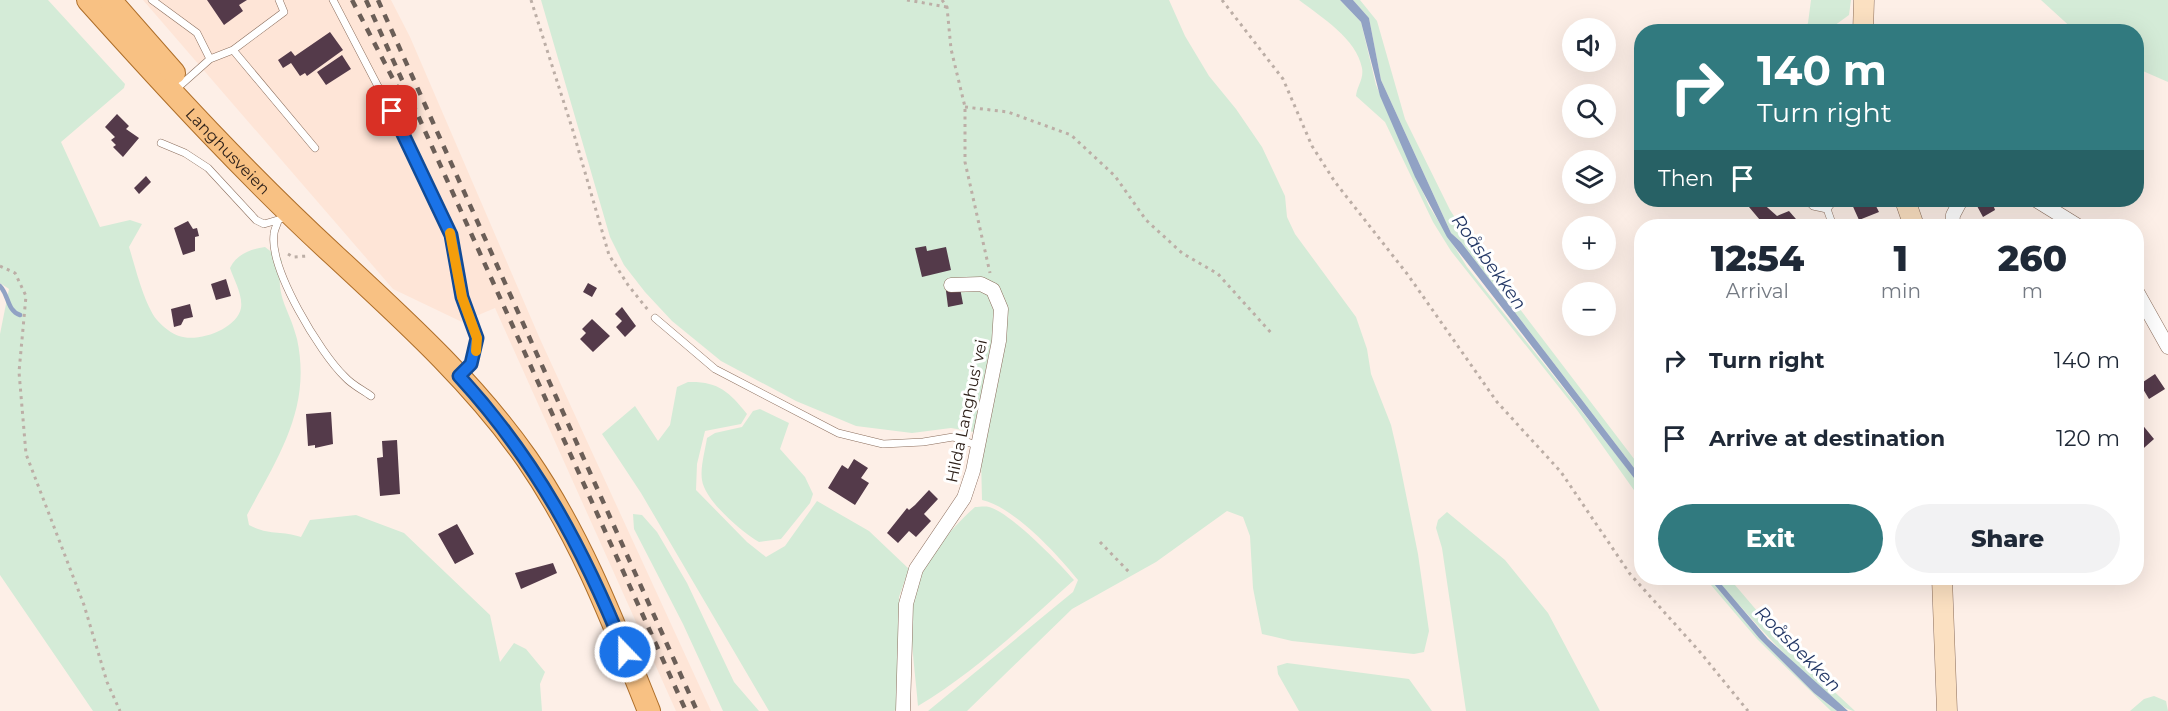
<!DOCTYPE html>
<html lang="en">
<head>
<meta charset="utf-8">
<style>
  body { margin:0; font-family:Montserrat,sans-serif; background:#f2f2f3; color:#1f2937; height:100vh; display:flex; flex-direction:column; font-size:22px; white-space:nowrap }
  * { box-sizing:border-box; margin:0 }
  p { font-size:20px; color:#747a83 }
  .icon { flex:none; width:33px; height:33px; fill:none; stroke:currentColor; stroke-width:2; stroke-linecap:round; stroke-linejoin:round }
  .map { position:relative; flex:1; overflow:hidden }
  .panel { position:absolute; left:1634px; top:219px; width:510px; height:366px; display:flex; flex-direction:column; background:#fff; border-radius:24px; box-shadow:0 6px 24px #0002 }
  .panel>* { flex:none }
  .hud { position:absolute; left:1634px; top:24px; width:510px; height:183px; border-radius:24px; box-shadow:0 6px 24px #0002; background:#317a7f; color:#fff; overflow:hidden }
  .fabs { position:absolute; left:1562px; top:18px; display:grid; gap:12px }
  .fabs a { display:grid; place-items:center; width:54px; height:54px; border-radius:50%; background:#fff; box-shadow:0 6px 24px #0002; font-size:30px }
  .pin { position:absolute; display:grid; place-items:center; width:51px; height:51px; color:#fff; margin:-26px; border-radius:12px; box-shadow:0 3px 9px #0006 }
  .me { position:absolute; width:66px; margin:-33px; rotate:338deg; stroke-linejoin:round; filter:drop-shadow(0 0 4px #0008) }
  .turn { display:flex; align-items:center; gap:21px; height:126px; padding:0 24px; font-size:27px }
  .turn .icon { width:78px; height:78px; stroke-width:2.5 }
  .turn b { display:block; font-size:42px; line-height:51px }
  .then { display:flex; align-items:center; height:57px; padding:0 24px; background:#0003; gap:12px; font-size:22px }
  .eta { display:flex; justify-content:space-evenly; align-items:center; height:102px; text-align:center }
  .eta b { font-size:36px; font-weight:800; line-height:42px }
  .primary-button { display:flex; gap:12px; margin-top:auto; padding:12px 24px }
  .primary-button a { flex:1; height:69px; border-radius:36px; background:#317a7f; color:#fff; font-size:24px; font-weight:800; line-height:69px; text-align:center }
  .primary-button a+a { background:#f2f2f3; color:#1f2937 }
  ul { padding:0; list-style:none }
  li { display:flex; align-items:center; gap:18px; height:78px; padding:0 24px }
  li div { flex:1 }
  li b { display:block; font-size:22px }
  li em { font-style:normal }
  .map>svg:first-child { display:block }
</style>
</head>
<body>
<div class="map">
<svg width="2168" height="711" viewBox="0 0 2168 711">
  <rect width="100%" height="100%" fill="#fdefe7"/>
  <!-- built -->
  <path fill="#fee5d7" d="M143,0H391L410,37L540,339L711,711H676L495,308L462,322L393,289Z"/>
  <!-- green -->
  <path fill="#d4ebd7" d="M0,0H48L125,84L124,88L61,142L100,227L130,220L142,224L129,247C135,266 144,304 157,320C162,326 172,334 179,336C198,343 237,329 241,308C243,295 234,280 230,268C237,254 250,249 265,247L282,260C274,298 289,306 297,339C312,408 278,457 247,515L249,525C270,536 281,530 301,537L310,520L356,515L404,533L490,615L500,662L514,643L526,649L545,672L540,684L542,711H93L0,575V334L9,289L0,283Z
    M541,0H1169L1185,36L1209,76L1236,109L1262,147L1285,196L1287,217L1295,234L1356,317L1367,349L1371,374L1391,425L1398,455L1418,554L1429,631L1424,652L1414,654L1292,641L1262,634L1253,588L1250,536L1243,517L1227,511L1156,562L1072,609L967,711H928L1073,592L1078,580C1058,555 1014,507 982,500L981,457L985,434L951,428L912,433L856,426L796,401L721,361L672,321L645,292L624,265L610,237Z
    M1299,0H1340L1361,22L1376,85L1429,206L1467,267L1633,476L1641,487V500L1577,410L1451,251L1433,222L1385,122L1356,96C1357,86 1364,79 1362,68C1357,39 1321,17 1299,0Z
    M1353,0H1360L1377,21L1405,119L1450,210L1481,258L1641,468V477L1461,242L1451,233L1381,80L1369,18Z
    M1811,0H1851L1849,15L1827,31H1803L1808,23Z
    M2041,0H2168V82L2136,68V32L2075,31Z
    M688,382C717,381 729,391 747,414L741,424L705,431L697,464L696,490L747,542L766,557L785,546L817,501L869,531L909,569L899,597L900,707L894,711H769L641,493L602,434L635,406L658,441L670,425L677,387Z
    M760,409L789,423L780,449L805,477L813,494L810,503L781,539L759,542C742,532 705,501 702,480C700,468 705,451 707,438L715,433L742,427L753,411Z
    M975,507C979,507 985,506 989,507C1010,512 1059,563 1074,580C1024,625 976,671 918,706C916,676 907,622 914,594C923,562 950,529 975,507Z
    M1447,512L1505,560L1548,613L1600,711H1466L1442,548L1436,528L1438,520Z
    M633,514L642,515L657,532L687,583L734,682L759,711H723L683,624L634,529Z
    M1705,578H1709L1759,638L1814,693L1837,711H1831L1757,639Z
    M1716,578H1729L1794,654L1855,711C1831,711 1735,601 1716,578Z
    M1287,663L1409,679L1432,711H1299L1278,674L1277,666Z
    M2154,696L2166,701L2168,711H2130L2144,699Z"/>
  <!-- water -->
  <path fill="#91a2c4" d="M1340,0H1353L1369,18L1381,80L1451,233L1461,242L1641,477V487L1447,237L1415,177L1380,96L1361,22Z
    M1709,578H1716L1768,639L1848,711H1837L1814,693L1759,638Z"/>
  <g fill="none" stroke-linecap="round" stroke-linejoin="round">
    <!-- stream -->
    <path stroke="#91a2c4" stroke-width="4.5" d="M0,286C9,295 7,311 20,315"/>
  </g>
  <!-- building -->
  <path fill="#543a4a" d="M207,0H247L239,5L243,11L224,25Z
    M330,32L343,50L307,76L305,73L300,76L291,63L283,68L278,60L291,51L295,56Z
    M342,55L351,69L326,85L317,72Z
    M117,114L129,126L126,129L139,138L123,157L113,147L116,145L111,140L115,137L105,127Z
    M146,176L151,182L139,194L134,188Z
    M1759,200L1777,216L1789,211L1802,226H1765L1749,207Z
    M1850,200H1879L1874,202L1879,212L1859,220Z
    M1992,201L1995,210L1983,217L1977,206Z
    M188,221L193,229L197,228L199,236L195,237V251L183,255L174,228Z
    M926,246L927,251L946,247L951,270L922,277L915,248Z
    M226,279L231,296L216,300L211,284Z
    M588,283L597,288L592,297L583,292Z
    M960,288L963,304L948,307L946,291Z
    M190,304L193,317L184,319L181,325L174,327L171,309Z
    M622,307L636,326L625,337L616,327L622,321L615,314Z
    M592,319L610,336L593,352L580,339L586,333L582,329Z
    M2155,374L2165,389L2149,399L2140,384Z
    M331,412L333,444L315,448V445L308,446L306,414Z
    M2136,417L2154,439L2136,455Z
    M397,440L400,494L380,496L377,458L383,457L382,441Z
    M854,459L868,468L861,478L869,483L855,505L828,488L842,465L848,469Z
    M929,490L938,499L924,514L931,521L916,537L909,531L898,543L887,533L907,508L909,510L915,505Z
    M457,524L474,554L455,564L438,534Z
    M553,563L557,573L521,589L515,573Z"/>
  <g fill="none" stroke-linecap="round" stroke-linejoin="round">
    <defs>
      <path id="service" d="M152,0L197,33L210,59
        M333,0L422,171L451,235L462,297L477,338L471,364L461,375
        M233,50L315,148
        M174,91L210,59L233,50L284,12L279,0
        M161,143L185,153L208,168L256,220L264,224L281,219
        M1807,200L1813,206L1827,209
        M1827,209L1833,226
        M1827,209L1834,200
        M278,221C277,225 274,230 274,234C269,269 320,353 345,377C352,385 363,390 371,396
        M655,318L715,369L838,433L883,444L923,442L953,437L976,445"/>
      <path id="minor" d="M2036,200L2078,226
        M1952,226L1953,215L1961,200
        M2136,290L2168,347
        M903,711L906,604L916,569L964,498L973,471L999,341L1001,309L993,290L981,284L951,285"/>
      <path id="secondary" d="M1863,32L1864,0
        M1905,200L1914,226
        M1942,578L1947,711"/>
      <g id="primary">
        <path id="s1" d="M88,0C167,88 247,175 334,255C403,319 473,382 527,459C581,537 614,624 649,711"/>
        <path d="M110,0L174,73"/>
      </g>
    </defs>
    <!-- service casing -->
    <use href="#service" stroke="#8b6e5d" stroke-width="8"/>
    <!-- minor casing -->
    <use href="#minor" stroke="#8b6e5d" stroke-width="15"/>
    <!-- secondary casing -->
    <use href="#secondary" stroke="#8b6e5d" stroke-width="21"/>
    <!-- primary casing -->
    <use href="#primary" stroke="#ae6e29" stroke-width="24"/>
    <!-- path -->
    <path stroke="#bcaea6" stroke-width="3" stroke-dasharray="3 4.5" stroke-linecap="butt" d="M531,0L573,131L609,255L628,285L648,310
      M907,0L947,7
      M942,0L947,7L951,49L965,107V162L990,273
      M1222,0L1283,79L1312,146L1335,182L1408,275L1497,402L1561,472L1630,574L1700,652L1748,711
      M965,107L1008,112L1071,135L1115,176L1146,220L1182,253L1218,274L1273,335
      M288,254L293,257L307,256
      M0,266L15,273L26,296L19,372L26,454L84,605L107,682L120,711
      M1100,542L1130,573"/>
    <!-- service -->
    <use href="#service" stroke="#fff" stroke-width="7"/>
    <!-- minor -->
    <use href="#minor" stroke="#fff" stroke-width="14"/>
    <!-- secondary -->
    <use href="#secondary" stroke="#fbe0c1" stroke-width="20"/>
    <!-- primary -->
    <use href="#primary" stroke="#f8c183" stroke-width="22"/>
    <!-- rail -->
    <path stroke="#6b5e57" stroke-width="4.5" stroke-dasharray="8 8" stroke-linecap="butt" d="M352,0L406,104
      M366,0L686,711
      M378,0L697,711"/>
  </g>
  <g fill="none" stroke-linecap="round" stroke-linejoin="round">
    <defs>
      <path id="route" d="M392,111L451,235L462,297L477,338L471,364L459,376C536,460 583,548 625,652"/>
    </defs>
    <!-- route casing -->
    <use href="#route" stroke="#114b97" stroke-width="15"/>
    <!-- route -->
    <use href="#route" stroke="#1a73e8" stroke-width="10"/>
    <!-- slow -->
    <path stroke="#f59e0b" stroke-width="10" d="M450,233L462,297L477,338L476,351"/>
  </g>
  <g text-anchor="middle" stroke-width="6" stroke-linejoin="round" paint-order="stroke">
    <!-- street labels -->
    <g font-size="16" fill="#2f221b" stroke="#fff">
      <text dy="6" stroke="none"><textPath href="#s1" startOffset="206">Langhusveien</textPath></text>
      <text transform="translate(966 411) rotate(-78)" y="6">Hilda Langhus' vei</text>
    </g>
    <!-- water labels -->
    <g font-size="18" font-style="italic" fill="#243866" stroke="#fff">
      <text transform="translate(1489 262) rotate(54)" y="6">Roåsbekken</text>
      <text transform="translate(1798 649) rotate(45)" y="6">Roåsbekken</text>
    </g>
  </g>
</svg>
<div class="fabs">
<a><svg class="icon" aria-label="sound" viewBox="0 0 24 24"><path d="M4 9h4l5-4v14l-5-4H4zM17 9q2 3 0 6"/></svg></a>
<a><svg class="icon" aria-label="search" viewBox="0 0 24 24"><circle cx="10" cy="10" r="6"/><path d="M15 15l6 6"/></svg></a>
<a><svg class="icon" aria-label="layers" viewBox="0 0 24 24"><path d="M12 4l9 5-9 5-9-5zM3 14l9 5 9-5"/></svg></a>
<a>+</a>
<a>−</a>
</div>
<div class="pin" style="left:392px;top:111px;background:#d93025"><svg class="icon" aria-label="arrive" viewBox="0 0 24 24"><path d="M6 21V4h12l-3 4 3 4H6"/></svg></div>
<svg class="me" style="left:625px;top:652px" viewBox="-20 -20 40 40"><circle r="17" fill="#1a73e8" stroke="#fff" stroke-width="3"/><path d="M0-11L8 9 0 5-8 9z" fill="#fff"/></svg>
<div class="hud">
<div class="turn"><svg class="icon" aria-label="right" viewBox="0 0 24 24"><path d="M7 20v-9h11M14 6l5 5-5 5"/></svg><div><b>140 m</b>Turn right</div></div>
<div class="then">Then<svg class="icon" aria-label="arrive" viewBox="0 0 24 24"><path d="M6 21V4h12l-3 4 3 4H6"/></svg></div>
</div>
<section class="panel">
<div class="eta">
<div><b>12:54</b><p>Arrival</p></div>
<div><b>1</b><p>min</p></div>
<div><b>260</b><p>m</p></div>
</div>
<ul>
<li><svg class="icon" aria-label="right" viewBox="0 0 24 24"><path d="M7 20v-9h11M14 6l5 5-5 5"/></svg><div><b>Turn right</b></div><em>140 m</em></li>
<li><svg class="icon" aria-label="arrive" viewBox="0 0 24 24"><path d="M6 21V4h12l-3 4 3 4H6"/></svg><div><b>Arrive at destination</b></div><em>120 m</em></li>
</ul>
<div class="primary-button"><a>Exit</a><a>Share</a></div>
</section>
</div>
</body>
</html>
